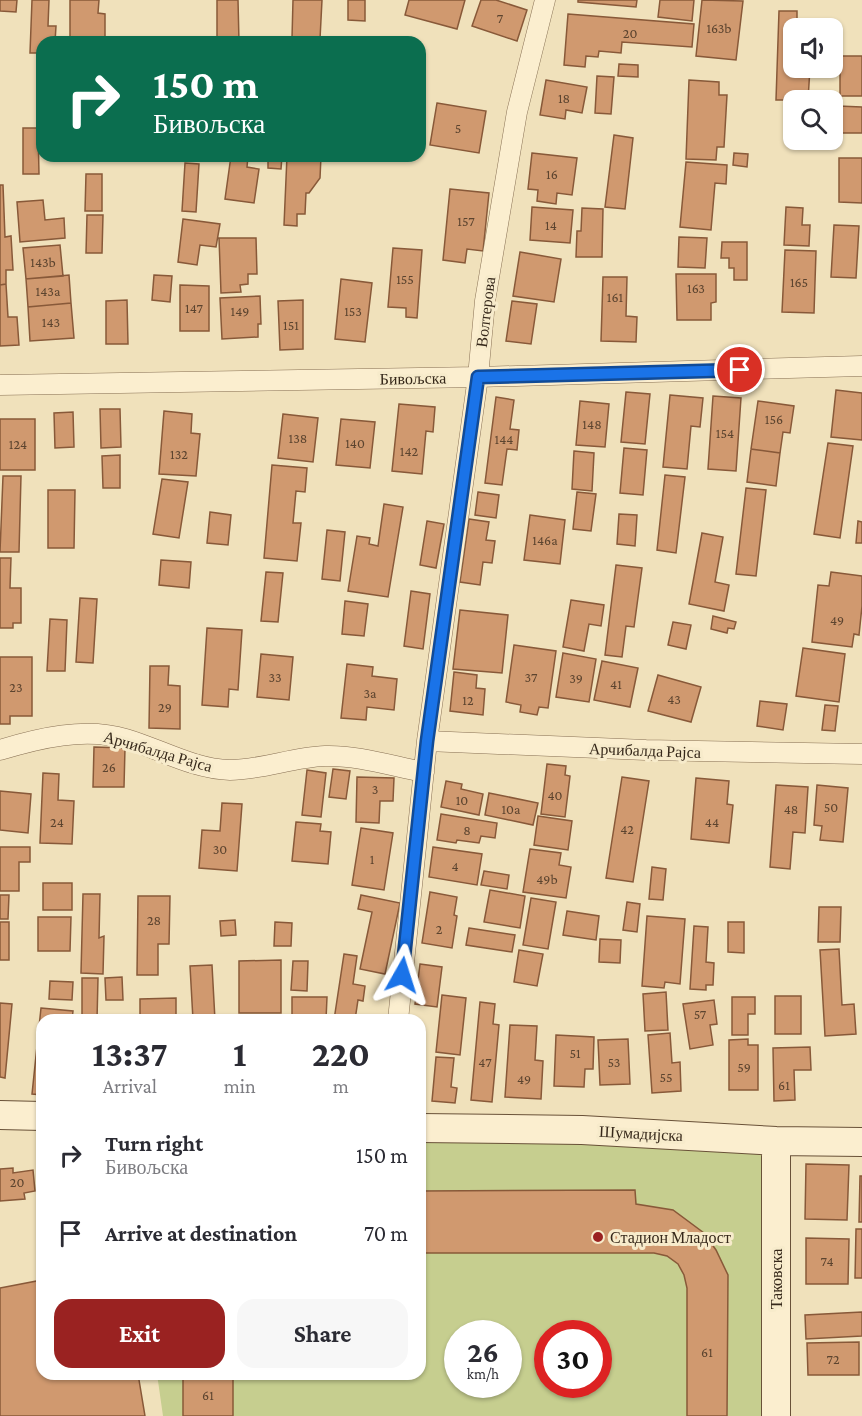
<!DOCTYPE html>
<html lang="en">
<head>
<meta charset="utf-8">
<style>
  body { margin:0; font-family:"Crimson Pro",serif; background:#f7f7f7; color:#2b2b33; height:100vh; display:flex; flex-direction:column; font-size:22px; white-space:nowrap }
  * { box-sizing:border-box; margin:0 }
  p { font-size:20px; color:#7c7c81 }
  .icon { flex:none; width:33px; height:33px; fill:none; stroke:currentColor; stroke-width:2; stroke-linecap:round; stroke-linejoin:round }
  .map { position:relative; flex:1; overflow:hidden }
  .drawer { position:absolute; left:36px; top:1014px; width:390px; height:366px; display:flex; flex-direction:column; background:#fff; border-radius:18px; box-shadow:0 2px 4px #0004 }
  .drawer>* { flex:none }
  .hud { position:absolute; left:36px; top:36px; width:390px; height:126px; border-radius:18px; box-shadow:0 2px 4px #0004; background:#0b6e4f; color:#fff; overflow:hidden }
  .tools { position:absolute; left:783px; top:18px; display:grid; gap:12px }
  .tools a { display:grid; place-items:center; width:60px; height:60px; border-radius:12px; background:#fff; box-shadow:0 2px 4px #0004; font-size:30px }
  .speed { position:absolute; left:444px; top:1320px; display:flex; gap:12px; font-size:30px; font-weight:700; text-align:center }
  .speed>* { display:grid; place-content:center; width:78px; height:78px; border-radius:50%; background:#fff; box-shadow:0 2px 4px #0004; line-height:1 }
  .speed small { font-size:15px; font-weight:400 }
  .speed .limit { border:9px solid #d22; background:#fff; color:#111 }
  .pin { position:absolute; display:grid; place-items:center; width:51px; height:51px; color:#fff; margin:-26px; border:3px solid #fff; border-radius:50%; box-shadow:0 2px 6px #0007 }
  .me { position:absolute; width:66px; margin:-33px; rotate:6deg; stroke-linejoin:round; filter:drop-shadow(0 0 4px #0008) }
  .turn { display:flex; align-items:center; gap:21px; height:126px; padding:0 18px; font-size:27px }
  .turn .icon { width:78px; height:78px; stroke-width:2.5 }
  .turn b { display:block; font-size:42px; line-height:51px }
  .eta { display:flex; justify-content:space-evenly; align-items:center; height:102px; text-align:center }
  .eta b { font-size:36px; font-weight:700; line-height:42px }
  .button { display:flex; gap:12px; margin-top:auto; padding:12px 18px }
  .button a { flex:1; height:69px; border-radius:18px; background:#9a2221; color:#fff; font-size:24px; font-weight:700; line-height:69px; text-align:center }
  .button a+a { background:#f7f7f7; color:#2b2b33 }
  ul { padding:0; list-style:none }
  li { display:flex; align-items:center; gap:18px; height:78px; padding:0 18px }
  li div { flex:1 }
  li b { display:block; font-size:22px }
  li em { font-style:normal }
  .map>svg:first-child { display:block }
</style>
</head>
<body>
<div class="map">
<svg width="862" height="1416" viewBox="0 0 862 1416">
  <rect width="100%" height="100%" fill="#f0e1bb"/>
  <!-- green -->
  <path fill="#c6ce8f" fill-rule="evenodd" d="M420,1129L776,1141V1416H163L157,1374H420ZM458,1334H508V1384H458ZM548,1334H598V1384H548Z"/>
  <!-- building -->
  <path fill="#d0996f" stroke="#885939" stroke-width="1.5" d="M0,0H17L16,12L0,11Z
    M32,0H49L48,26H56L55,42H42V53H30Z
    M70,0H99L98,13L105,14V42H70Z
    M217,0H238L239,42H217Z
    M293,0H322L320,39L292,38Z
    M348,0H365V21L348,20Z
    M409,0H465L457,29L405,15Z
    M481,0H496L527,10L517,41L472,26Z
    M578,0H637L636,7L578,2Z
    M660,0H694L692,21L658,17Z
    M702,0L743,1L736,60L696,56Z
    M779,11H797V28H794V68H810L808,100H776Z
    M568,14L694,24L692,47L622,42L621,53L599,51L598,57L586,56L585,67L564,65Z
    M840,56H862V96H840Z
    M619,64L638,65V77L618,76Z
    M597,76L614,77L611,114L595,113Z
    M546,80L587,87L582,113L566,110L565,119L540,115Z
    M689,80L719,82V95H727L724,147H717L716,160L686,159Z
    M437,103L486,111L479,153L430,145Z
    M838,106L862,107V133H838Z
    M23,128H38L39,174H23Z
    M614,135L633,138L625,209L605,207Z
    M532,153L577,158L572,195L557,193L556,204L537,201L538,190L528,189Z
    M734,153L748,154L747,167L733,165Z
    M231,156H248L247,167L259,169L254,203L225,199Z
    M268,156H282L281,169L268,168Z
    M287,156H321L320,178L309,193H306L305,214H297V226L284,225Z
    M839,158H862V203L839,202Z
    M686,162L727,165L726,184L715,183L711,230L680,227Z
    M185,163L199,164L196,212L182,211Z
    M86,174H102V211H85Z
    M0,185H3L5,237L11,236L13,270H6V284L0,285Z
    M450,189L489,193L483,251L467,249L465,263L443,260Z
    M43,200L45,220L64,218L65,238L20,242L17,202Z
    M532,207L573,210L570,243L530,240Z
    M786,207L803,208L802,225H810L809,246L784,245Z
    M582,208L603,209L602,257H576L577,231H581Z
    M87,215H103L102,253H86Z
    M183,219L220,224L216,247L200,245L197,265L178,262Z
    M834,225L859,226L856,278L831,277Z
    M679,237L707,238L705,268L678,267Z
    M219,238H256L257,274H248V284L240,285L241,292L221,293Z
    M722,242H747V280H734V268H729V258H721Z
    M60,245L63,276L26,279L23,248Z
    M393,248L422,250L417,318L406,317V308L388,307Z
    M785,250L816,251L814,313L782,312Z
    M520,252L561,259L554,302L513,296Z
    M676,274H716V302L711,303V320H677Z
    M69,275L71,303L28,307L26,279Z
    M154,275L172,276L170,302L152,300Z
    M603,277H627L626,316L637,317L636,342L601,341Z
    M341,279L372,283L365,342L335,339Z
    M6,284L8,317H17L19,345L0,346V285Z
    M180,285L209,286V331H180Z
    M260,296L261,324H258V337L222,339L220,298Z
    M127,300L128,344H106V301Z
    M303,300V349L280,350L278,301Z
    M512,301L537,304L531,344L506,341Z
    M71,303L74,338L30,341L28,307Z
    M836,390L862,393V440L831,437Z
    M626,392L650,394L645,444L621,442Z
    M670,395L703,398L700,427L691,426L687,469L663,467Z
    M713,396L741,398L736,471L708,469Z
    M496,397L514,400L510,429L519,430L517,450L507,449L502,485L485,483Z
    M580,401L609,404L605,447L576,445Z
    M758,401L794,406L790,433L783,432L780,453L751,449Z
    M399,404L435,407L433,432L426,431L422,474L392,471Z
    M100,409H120L121,447L101,448Z
    M164,411L192,414L191,433L200,434L196,476L159,474Z
    M73,412L74,447L55,448L54,413Z
    M283,414L318,418L313,462L278,458Z
    M0,419H35V470H0Z
    M341,419L375,422L370,468L336,465Z
    M828,443L853,446L840,538L814,534Z
    M624,448L647,450L643,495L620,493Z
    M751,449L780,453L776,486L747,482Z
    M574,451L594,453L592,491L572,489Z
    M120,455V488H103L102,456Z
    M272,465L307,468L305,492L296,491L293,523H301L297,561L264,558Z
    M665,475L685,477L676,553L657,550Z
    M3,476H21L19,552H0Z
    M162,479L188,482L179,538L153,534Z
    M746,488L766,490L756,576L736,574Z
    M48,490H75L74,548H48Z
    M478,492L499,495L496,518L475,515Z
    M577,492L596,494L591,531L573,529Z
    M384,504L403,507L388,597L348,591L357,536L370,538L369,544L378,546Z
    M210,512L231,515L228,545L207,543Z
    M619,514L637,515L635,546L617,544Z
    M530,515L565,520L560,564L524,560Z
    M469,519L489,522L486,540L495,541L492,563L483,562L480,585L460,582Z
    M427,521L444,524L436,568L420,565Z
    M858,521L862,522V543H856Z
    M327,530L345,532L340,581L322,579Z
    M702,533L723,537L715,582L729,585L724,611L689,604Z
    M0,558H11L10,588H21V623H13V628H0Z
    M161,560L191,562L189,588L159,585Z
    M616,565L642,568L634,627L626,626L622,657L605,655Z
    M266,572L283,573L278,622L261,621Z
    M831,572L862,576V606L859,635L854,634L852,647L812,642L818,585L829,586Z
    M411,591L430,594L423,649L404,646Z
    M80,598L97,599L93,663L76,662Z
    M571,600L604,605L601,626L589,624L584,651L563,647Z
    M345,601L368,604L364,636L342,634Z
    M460,610L508,615L502,673L453,669Z
    M713,616L736,622L734,629L728,628L727,633L711,629Z
    M50,619L67,620L65,671H47Z
    M673,622L691,625L686,649L668,645Z
    M207,628L242,630L238,690L229,689L228,707L202,705Z
    M514,645L556,651L548,708L539,707L537,715L520,712L521,705L506,702Z
    M803,648L845,654L839,702L796,696Z
    M563,653L596,659L589,702L556,697Z
    M261,654L293,657L289,700L257,697Z
    M0,657H32V716H10V724H0Z
    M602,661L638,668L630,707L594,700Z
    M347,664L373,667L372,676L397,679L394,710L367,707L366,720L341,718Z
    M150,666H169L168,685L180,686V729L149,728Z
    M454,672L477,675L476,688L485,689L483,715L450,711Z
    M658,675L701,687L691,722L648,711Z
    M760,701L787,704L783,730L757,726Z
    M825,705L838,706L835,731L822,730Z
    M94,747L125,748L124,787H93Z
    M547,764L566,766L565,775L570,776L565,817L541,814Z
    M333,769L350,771L346,799L329,797Z
    M307,770L326,773L321,817L302,815Z
    M43,773L59,774L58,800L74,801L72,844L40,843Z
    M357,777L394,778L393,801H380L379,823L356,822Z
    M622,777L649,781L633,882L606,878Z
    M696,778L729,781L727,804L733,805L729,843L691,839Z
    M446,781L462,784L461,789L483,794L479,815L441,807Z
    M776,785L808,787L805,833L793,832L790,869L770,867Z
    M817,785L848,788L843,842L820,840L822,826L814,825Z
    M0,791L31,794L28,833L0,830Z
    M489,793L538,803L533,825L485,815Z
    M222,803L242,804L237,871L199,868L202,830L220,831Z
    M441,814L497,823L495,838L481,836L479,843L457,840L456,843L437,840Z
    M538,816L572,821L568,850L534,845Z
    M296,822L321,824L320,831L331,832L328,864L292,861Z
    M361,828L393,833L384,890L352,885Z
    M0,847H30V862H19V891H0Z
    M433,847L482,854L477,885L429,877Z
    M530,849L561,853L559,865L571,867L566,898L523,892Z
    M652,867L666,869L663,900L649,899Z
    M484,871L509,875L507,889L481,885Z
    M43,883H72V910H43Z
    M490,890L525,896L520,928L484,922Z
    M430,892L457,897L454,915L457,916L452,948L422,943Z
    M83,894H100L99,938L104,936L103,974L81,973Z
    M0,895H9L8,919H0Z
    M361,895L400,903L385,974L360,969L372,912L358,909Z
    M138,896H170L169,944H158V975H137Z
    M531,898L556,902L548,949L523,945Z
    M627,902L640,904L637,932L623,930Z
    M819,907H841L840,942H818Z
    M567,911L599,916L596,940L563,935Z
    M647,916L685,919L680,984L665,982L664,988L642,986Z
    M38,917H71L70,951H38Z
    M235,920L236,935L221,936L220,921Z
    M0,922H9V960H0Z
    M275,922L292,923L291,946H274Z
    M728,922H744V953L728,952Z
    M694,926L708,927L706,962L714,963L713,985H706V990L690,989Z
    M469,928L515,935L512,952L466,945Z
    M600,939L621,940L620,963L599,962Z
    M839,949L842,1005L854,1004L856,1034L825,1036L820,950Z
    M519,950L543,954L537,986L514,982Z
    M344,954L357,956L353,984L365,986L363,1001L358,1000L355,1020H334Z
    M281,960V1013H239V961Z
    M293,961H308L307,991L291,990Z
    M420,964L442,967L437,1007L415,1004Z
    M212,965L215,1020H193L190,966Z
    M122,977L123,1000H106L105,978Z
    M82,978H98L97,1020H82Z
    M50,981L73,982L72,1000L49,999Z
    M666,992L668,1030L645,1031L643,994Z
    M442,995L466,998L460,1055L436,1052Z
    M775,996H801V1034H775Z
    M292,997H327L326,1020H292Z
    M732,997H755V1014H748V1035H732Z
    M176,998V1020H140V999Z
    M714,1000L717,1024L710,1025L713,1045L690,1049L683,1004Z
    M480,1002L495,1004L493,1024L499,1025L492,1102L471,1100Z
    M0,1003L12,1004L5,1078L0,1077Z
    M41,1008L73,1011L72,1020H42V1095L32,1094Z
    M510,1025L537,1026L535,1060L543,1061L541,1099L505,1097Z
    M670,1033L672,1063L680,1062L681,1091L652,1093L648,1035Z
    M556,1035L594,1037L593,1069H585L584,1087L554,1086Z
    M628,1039L630,1084L600,1085L598,1040Z
    M748,1039V1045H758V1090H729V1040Z
    M810,1047L811,1070H794L795,1100L774,1101L773,1048Z
    M436,1057L454,1058L451,1087L457,1088L455,1103L432,1101Z
    M806,1164L849,1165L847,1220L805,1219Z
    M13,1168V1173L33,1170L35,1191L24,1193L25,1199L0,1201V1169Z
    M860,1176H862V1222H859Z
    M635,1190L636,1204L673,1210L704,1233L716,1250L728,1275L727,1416H687V1288L684,1275L678,1264L667,1256L654,1253H420V1191Z
    M856,1229H862V1278H855Z
    M806,1238L849,1239L848,1284H806Z
    M42,1280V1374H138L145,1416H0V1288Z
    M862,1312V1336L806,1339L805,1315Z
    M859,1342V1375H808L807,1343Z
    M183,1374H233V1416H183Z"/>
  <g fill="none" stroke-linecap="round" stroke-linejoin="round">
    <defs>
      <path id="street" d="M0,385L478,377L862,366
        M427,741L646,750L862,754
        M0,750C39,738 85,727 126,739C160,749 193,769 230,770C262,770 293,757 325,756C358,755 392,766 424,772
        M398,1020L427,741L478,377L485,301L517,112L545,0"/>
      <path id="secondary" d="M0,1115L42,1116
        M420,1128L582,1130L776,1141L862,1142
        M776,1416V1141"/>
    </defs>
    <!-- street casing -->
    <use href="#street" stroke="#887054" stroke-width="21"/>
    <!-- secondary casing -->
    <use href="#secondary" stroke="#695138" stroke-width="30"/>
    <!-- street -->
    <use href="#street" stroke="#fbeecf" stroke-width="20"/>
    <!-- secondary -->
    <use href="#secondary" stroke="#fbeecf" stroke-width="28"/>
  </g>
  <g fill="none" stroke-linecap="round" stroke-linejoin="round">
    <defs>
      <path id="route" d="M402,975L427,741L478,377L740,370"/>
    </defs>
    <!-- route casing -->
    <use href="#route" stroke="#114b97" stroke-width="15"/>
    <!-- route -->
    <use href="#route" stroke="#1a73e8" stroke-width="10"/>
  </g>
  <!-- markers -->
  <circle fill="#9a2221" stroke="#f7ebcb" stroke-width="2" cx="598" cy="1237" r="6"/>
  <g text-anchor="middle" stroke-width="6" stroke-linejoin="round" paint-order="stroke">
    <!-- number labels -->
    <g font-size="14" fill="#5c442f">
      <text x="500" y="23">7</text>
      <text x="719" y="33">163b</text>
      <text x="630" y="38">20</text>
      <text x="564" y="103">18</text>
      <text x="458" y="133">5</text>
      <text x="552" y="179">16</text>
      <text x="466" y="226">157</text>
      <text x="551" y="230">14</text>
      <text x="43" y="267">143b</text>
      <text x="405" y="284">155</text>
      <text x="799" y="287">165</text>
      <text x="696" y="293">163</text>
      <text x="48" y="296">143a</text>
      <text x="615" y="302">161</text>
      <text x="194" y="313">147</text>
      <text x="240" y="316">149</text>
      <text x="353" y="316">153</text>
      <text x="51" y="327">143</text>
      <text x="291" y="330">151</text>
      <text x="774" y="424">156</text>
      <text x="592" y="429">148</text>
      <text x="725" y="438">154</text>
      <text x="298" y="443">138</text>
      <text x="504" y="444">144</text>
      <text x="355" y="448">140</text>
      <text x="18" y="449">124</text>
      <text x="409" y="456">142</text>
      <text x="179" y="459">132</text>
      <text x="545" y="545">146a</text>
      <text x="837" y="625">49</text>
      <text x="275" y="682">33</text>
      <text x="531" y="682">37</text>
      <text x="576" y="683">39</text>
      <text x="616" y="689">41</text>
      <text x="16" y="692">23</text>
      <text x="370" y="698">3a</text>
      <text x="674" y="704">43</text>
      <text x="468" y="705">12</text>
      <text x="165" y="712">29</text>
      <text x="109" y="772">26</text>
      <text x="375" y="794">3</text>
      <text x="555" y="800">40</text>
      <text x="462" y="805">10</text>
      <text x="831" y="812">50</text>
      <text x="511" y="814">10a</text>
      <text x="791" y="814">48</text>
      <text x="57" y="827">24</text>
      <text x="712" y="827">44</text>
      <text x="627" y="834">42</text>
      <text x="467" y="835">8</text>
      <text x="220" y="854">30</text>
      <text x="372" y="864">1</text>
      <text x="455" y="871">4</text>
      <text x="547" y="884">49b</text>
      <text x="154" y="925">28</text>
      <text x="439" y="934">2</text>
      <text x="700" y="1019">57</text>
      <text x="575" y="1058">51</text>
      <text x="485" y="1067">47</text>
      <text x="614" y="1067">53</text>
      <text x="744" y="1072">59</text>
      <text x="666" y="1082">55</text>
      <text x="524" y="1084">49</text>
      <text x="784" y="1090">61</text>
      <text x="17" y="1187">20</text>
      <text x="827" y="1266">74</text>
      <text x="707" y="1357">61</text>
      <text x="833" y="1364">72</text>
      <text x="208" y="1400">61</text>
    </g>
    <!-- street labels -->
    <g font-size="16" fill="#36281a" stroke="#f7ebcb">
      <text transform="translate(485 312) rotate(-83)" y="6">Волтерова</text>
      <text transform="translate(413 378) rotate(-1)" y="6">Бивољска</text>
      <text transform="translate(645 750) rotate(2)" y="6">Арчибалда Рајса</text>
      <text transform="translate(158 751) rotate(16)" y="6">Арчибалда Рајса</text>
      <text transform="translate(641 1133) rotate(3)" y="6">Шумадијска</text>
      <text transform="translate(776 1279) rotate(-90)" y="6">Таковска</text>
    </g>
    <!-- poi labels -->
    <g font-size="16" fill="#36281a" stroke="#f7ebcb" text-anchor="start">
      <text x="610" y="1243">Стадион Младост</text>
    </g>
  </g>
</svg>
<div class="tools">
<a><svg class="icon" aria-label="sound" viewBox="0 0 24 24"><path d="M4 9h4l5-4v14l-5-4H4zM17 9q2 3 0 6"/></svg></a>
<a><svg class="icon" aria-label="search" viewBox="0 0 24 24"><circle cx="10" cy="10" r="6"/><path d="M15 15l6 6"/></svg></a>
</div>
<div class="speed"><div>26<small>km/h</small></div><div class="limit">30</div></div>
<div class="pin" style="left:740px;top:370px;background:#d93025"><svg class="icon" aria-label="arrive" viewBox="0 0 24 24"><path d="M6 21V4h12l-3 4 3 4H6"/></svg></div>
<svg class="me" style="left:402px;top:975px" viewBox="-20 -20 40 40"><path d="M0-17L14 15 0 8-14 15z" fill="#1a73e8" stroke="#fff" stroke-width="4"/></svg>
<div class="hud">
<div class="turn"><svg class="icon" aria-label="right" viewBox="0 0 24 24"><path d="M7 20v-9h11M14 6l5 5-5 5"/></svg><div><b>150 m</b>Бивољска</div></div>
</div>
<section class="drawer">
<div class="eta">
<div><b>13:37</b><p>Arrival</p></div>
<div><b>1</b><p>min</p></div>
<div><b>220</b><p>m</p></div>
</div>
<ul>
<li><svg class="icon" aria-label="right" viewBox="0 0 24 24"><path d="M7 20v-9h11M14 6l5 5-5 5"/></svg><div><b>Turn right</b><p>Бивољска</p></div><em>150 m</em></li>
<li><svg class="icon" aria-label="arrive" viewBox="0 0 24 24"><path d="M6 21V4h12l-3 4 3 4H6"/></svg><div><b>Arrive at destination</b></div><em>70 m</em></li>
</ul>
<div class="button"><a>Exit</a><a>Share</a></div>
</section>
</div>
</body>
</html>
